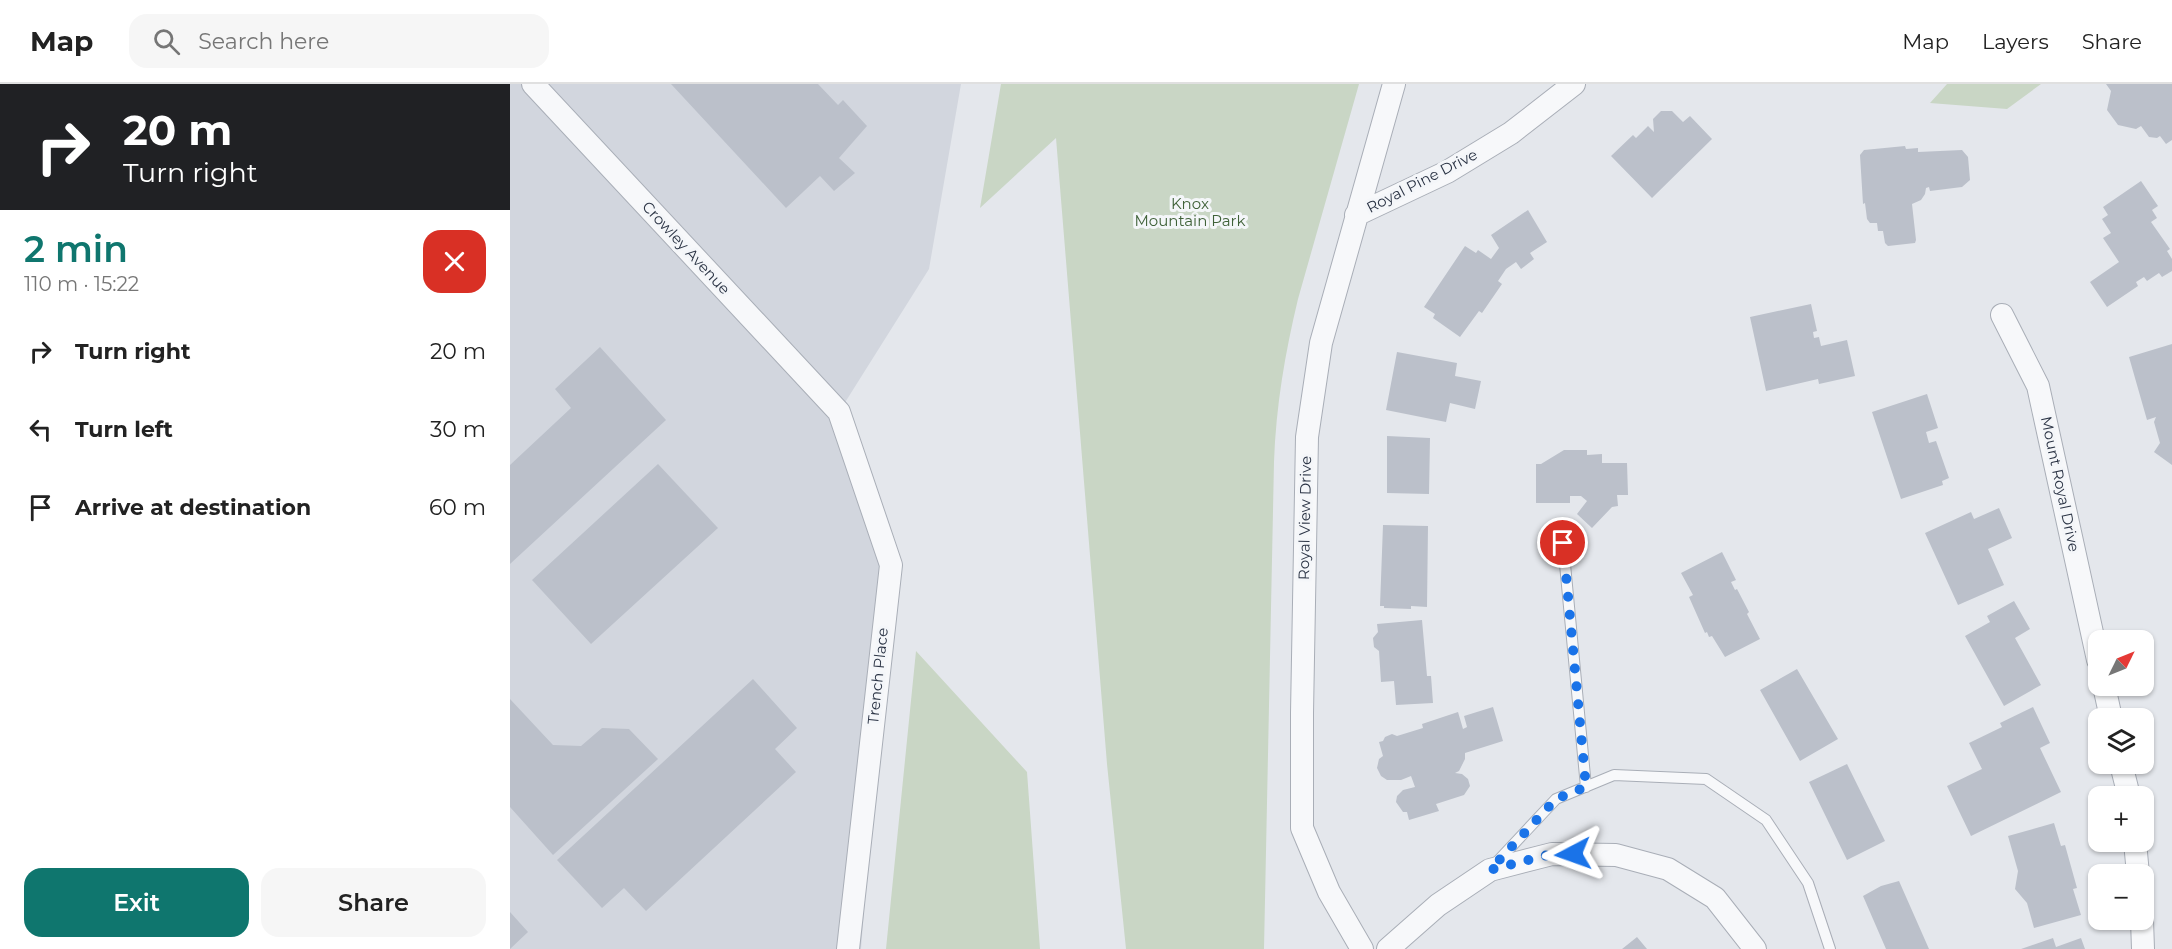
<!DOCTYPE html>
<html lang="en">
<head>
<meta charset="utf-8">
<style>
  body { margin:0; font-family:Montserrat,sans-serif; background:#f6f6f6; color:#222; height:100vh; display:flex; flex-direction:column; font-size:22px; white-space:nowrap }
  * { box-sizing:border-box; margin:0 }
  p { font-size:20px; color:#767676 }
  .icon { flex:none; width:33px; height:33px; fill:none; stroke:currentColor; stroke-width:2; stroke-linecap:round; stroke-linejoin:round }
  .map { position:relative; flex:1; overflow:hidden }
  .drawer { display:flex; flex-direction:column; background:#fff; width:510px }
  .drawer>* { flex:none }
  .hud { background:#202124; color:#fff; overflow:hidden }
  .needle { width:39px; rotate:47deg }
  .controls { position:absolute; left:1578px; top:546px; display:grid; gap:12px }
  .controls a { display:grid; place-items:center; width:66px; height:66px; border-radius:12px; background:#fff; box-shadow:0 2px 4px #0004; font-size:30px }
  .pin { position:absolute; display:grid; place-items:center; width:51px; height:51px; color:#fff; margin:-26px; border:3px solid #fff; border-radius:50%; box-shadow:0 2px 6px #0007 }
  .me { position:absolute; width:66px; margin:-33px; rotate:266deg; stroke-linejoin:round; filter:drop-shadow(0 0 4px #0008) }
  .turn { display:flex; align-items:center; gap:21px; height:126px; padding:0 24px; font-size:27px }
  .turn .icon { width:78px; height:78px; stroke-width:2.5 }
  .turn b { display:block; font-size:42px; line-height:51px }
  .round { display:grid; place-items:center; flex:none; width:63px; height:63px; border-radius:18px; background:#f6f6f6 }
  .summary { display:flex; align-items:center; justify-content:space-between; height:102px; padding:0 24px }
  h1 { font-size:36px; font-weight:600; line-height:45px; color:#0f766e }
  .action { display:flex; gap:12px; margin-top:auto; padding:12px 24px }
  .action a { flex:1; height:69px; border-radius:18px; background:#0f766e; color:#fff; font-size:24px; font-weight:600; line-height:69px; text-align:center }
  .action a+a { background:#f6f6f6; color:#222 }
  ul { padding:0; list-style:none }
  li { display:flex; align-items:center; gap:18px; height:78px; padding:0 24px }
  li div { flex:1 }
  li b { display:block; font-size:22px }
  li em { font-style:normal }
  header { display:flex; align-items:center; gap:36px; box-sizing:border-box; height:84px; padding:0 30px; background:#fff; border-bottom:2px solid #e0e0e0 }
  header strong { font-size:28px }
  nav { display:flex; gap:33px; margin-inline-start:auto; font-size:21px }
  .search { width:420px; height:54px; background:#f6f6f6; display:flex; align-items:center; gap:15px; box-sizing:border-box; padding:0 21px; border-radius:18px; color:#767676; font-size:22px }
  main { display:flex; flex:1; min-height:0 }
  .map>svg:first-child { display:block }
</style>
</head>
<body>
<header>
<strong>Map</strong>
<div class="search"><svg class="icon" aria-label="search" viewBox="0 0 24 24"><circle cx="10" cy="10" r="6"/><path d="M15 15l6 6"/></svg>Search here</div>
<nav><a>Map</a><a>Layers</a><a>Share</a></nav>
</header>
<main>
<section class="drawer">
<div class="hud">
<div class="turn"><svg class="icon" aria-label="right" viewBox="0 0 24 24"><path d="M7 20v-9h11M14 6l5 5-5 5"/></svg><div><b>20 m</b>Turn right</div></div>
</div>
<div class="summary"><div><h1>2 min</h1><p>110 m · 15:22</p></div><a class="round" style="background:#d93025;color:#fff"><svg class="icon" aria-label="close" viewBox="0 0 24 24"><path d="M6 6l12 12M18 6L6 18"/></svg></a></div>
<ul>
<li><svg class="icon" aria-label="right" viewBox="0 0 24 24"><path d="M7 20v-9h11M14 6l5 5-5 5"/></svg><div><b>Turn right</b></div><em>20 m</em></li>
<li><svg class="icon" aria-label="left" viewBox="0 0 24 24"><path d="M17 20v-9H6M10 6l-5 5 5 5"/></svg><div><b>Turn left</b></div><em>30 m</em></li>
<li><svg class="icon" aria-label="arrive" viewBox="0 0 24 24"><path d="M6 21V4h12l-3 4 3 4H6"/></svg><div><b>Arrive at destination</b></div><em>60 m</em></li>
</ul>
<div class="action"><a>Exit</a><a>Share</a></div>
</section>
<div class="map">
<svg width="1662" height="865" viewBox="0 0 1662 865">
  <rect width="100%" height="100%" fill="#e4e7ec"/>
  <!-- built -->
  <path fill="#d2d6de" d="M0,0H451L419,185L329,328L381,481L351,865H0Z"/>
  <!-- green -->
  <path fill="#c9d6c5" d="M491,0H849L788,215C775,269 766,322 764,378L754,865H616L597,680L546,54L470,124Z
    M1437,0H1531L1497,25L1420,19Z
    M406,567L517,688L530,865H376Z"/>
  <!-- building -->
  <path fill="#bbc0ca" d="M161,0H308L328,21L333,16L357,42L329,74L345,89L324,107L310,92L276,124Z
    M1596,0H1662V56L1656,60L1650,52L1647,54L1639,53L1631,42L1626,45L1608,41L1597,26L1601,7Z
    M1151,27H1162L1173,38L1180,32L1202,55L1142,114L1101,72L1123,51L1126,54L1138,42L1144,48L1143,35Z
    M1395,62L1396,65L1408,64V68L1452,66L1458,73L1460,96L1452,103L1420,107L1419,103L1416,104L1415,110L1411,116L1402,120L1406,156L1405,159L1378,162L1375,159L1373,147H1368L1367,139H1360L1357,135L1355,119L1353,120L1350,71L1354,66Z
    M1631,97L1648,122L1642,126L1647,134L1641,138L1660,165L1657,167L1662,175V187L1652,193L1649,189L1637,197L1634,193L1626,198L1628,202L1597,223L1580,198L1609,178L1593,154L1601,149L1592,135L1598,131L1593,123Z
    M1018,126L1037,158L1020,169L1024,175L1011,185L1006,178L996,185L988,197L992,200L972,229L969,227L950,253L923,234L925,230L914,223L955,162L966,169L968,166L981,175L989,164L981,151Z
    M1301,220L1307,247L1303,248L1304,254L1309,253L1311,262L1337,256L1345,292L1309,300L1308,295L1256,307L1240,233Z
    M1662,260V381L1644,368L1650,359L1644,338L1646,333L1637,336L1619,273Z
    M90,263L156,336L0,480V381L61,324L45,305Z
    M887,268L947,279L945,292L971,297L965,325L940,319L936,338L876,326Z
    M1417,310L1428,344L1416,348L1419,359L1426,357L1439,394L1432,397L1433,401L1391,415L1362,328Z
    M877,352L920,354L919,410L877,409Z
    M1054,366H1077V371L1092,370V379H1117L1118,411H1107L1108,422L1102,423L1082,444L1067,430L1077,417L1071,412H1060V419H1026V380H1031Z
    M148,380L208,444L81,560L22,496Z
    M1489,424L1502,454L1478,465L1494,501L1448,521L1415,449L1461,428L1464,435Z
    M873,441L918,442L917,523L901,522V525L874,524V522H870Z
    M1212,468L1226,496L1221,498L1225,506L1227,505L1239,528L1237,530L1250,555L1215,573L1202,552L1199,553L1197,548L1195,549L1179,513L1183,511L1171,489Z
    M1504,517L1520,545L1505,554L1531,601L1494,622L1455,552L1480,538L1477,532Z
    M912,536L917,592H921L923,619L886,621L884,597L871,598L869,567L864,563L863,554L868,548L867,540Z
    M1287,585L1328,655L1290,677L1250,606Z
    M243,595L287,644L265,665L286,688L136,827L114,804L92,824L47,776Z
    M0,615L43,661L71,662L92,644L119,645L148,675L43,771L0,723Z
    M983,623L993,657L955,669V675L949,687L945,689L952,690L958,695L960,702L954,711L926,720L929,727L899,736L897,728H893L886,718L887,712L893,706L905,703L901,692L891,696H877L871,692L867,684L869,675L873,672L869,658L873,657L875,653L882,650L887,652L913,644L912,640L948,628L953,645L957,643L954,632Z
    M1523,623L1540,659L1530,664L1551,708L1461,752L1437,702L1472,685L1459,659L1492,643L1490,639Z
    M1337,680L1375,757L1337,776L1299,698Z
    M1544,739L1551,762L1555,761L1567,804L1563,805L1571,831L1524,844L1517,819L1505,805L1508,787L1498,752Z
    M1389,797L1419,865H1376L1353,812L1371,802Z
    M0,828L18,848L0,865Z
    M1127,853L1137,865H1112Z
    M1543,854L1546,863L1571,854L1575,865H1511Z"/>
  <g fill="none" stroke-linecap="round" stroke-linejoin="round">
    <defs>
      <path id="service" d="M1053,459L1076,703
        M985,780L1046,715L1104,691L1196,695L1256,736L1298,799L1320,865"/>
      <path id="minor" d="M23,0L329,328L381,481L338,865
        M846,131L937,88L1001,49L1064,0
        M1492,231L1528,302L1588,576
        M1594,602L1601,634
        M1611,680L1619,712
        M1625,758L1628,790
        M1632,836L1633,865
        M852,865L819,808L792,744V629L797,353L811,259L884,0
        M878,865L928,821L980,786L1042,770L1106,771L1158,785L1205,814L1245,865"/>
    </defs>
    <!-- service casing -->
    <use href="#service" stroke="#a9aeb7" stroke-width="12"/>
    <!-- minor casing -->
    <use href="#minor" stroke="#a9aeb7" stroke-width="24"/>
    <!-- service -->
    <use href="#service" stroke="#f7f8fa" stroke-width="10"/>
    <!-- minor -->
    <use href="#minor" stroke="#f7f8fa" stroke-width="22"/>
  </g>
  <g fill="none" stroke-linecap="round" stroke-linejoin="round">
    <!-- route -->
    <path stroke="#1a73e8" stroke-width="10" stroke-dasharray="0 18" d="M1053,459L1076,703L1046,715L980,786L1042,770H1063"/>
  </g>
  <g text-anchor="middle" stroke-width="6" stroke-linejoin="round" paint-order="stroke">
    <!-- street labels -->
    <g font-size="15" fill="#2b3445" stroke="#f4f6f9">
      <text transform="translate(912 97) rotate(-27)" y="5">Royal Pine Drive</text>
      <text transform="translate(176 164) rotate(47)" y="5">Crowley Avenue</text>
      <text transform="translate(1550 400) rotate(78)" y="5">Mount Royal Drive</text>
      <text transform="translate(795 434) rotate(-89)" y="5">Royal View Drive</text>
      <text transform="translate(368 592) rotate(-84)" y="5">Trench Place</text>
    </g>
    <!-- park labels -->
    <g font-size="15" fill="#3f6138" stroke="#f4f6f9">
      <text x="680" y="125">Knox<tspan x="680" dy="17">Mountain Park</tspan></text>
    </g>
  </g>
</svg>
<div class="controls">
<a><svg class="needle" viewBox="-14 -14 28 28"><path d="M0-13l5 13h-10z" fill="#e53935"/><path d="M0 13l5-13h-10z" fill="#767676"/></svg></a>
<a><svg class="icon" aria-label="layers" viewBox="0 0 24 24"><path d="M12 4l9 5-9 5-9-5zM3 14l9 5 9-5"/></svg></a>
<a>+</a>
<a>−</a>
</div>
<div class="pin" style="left:1053px;top:459px;background:#d93025"><svg class="icon" aria-label="arrive" viewBox="0 0 24 24"><path d="M6 21V4h12l-3 4 3 4H6"/></svg></div>
<svg class="me" style="left:1063px;top:770px" viewBox="-20 -20 40 40"><path d="M0-17L14 15 0 8-14 15z" fill="#1a73e8" stroke="#fff" stroke-width="4"/></svg>
</div>
</main>
</body>
</html>
